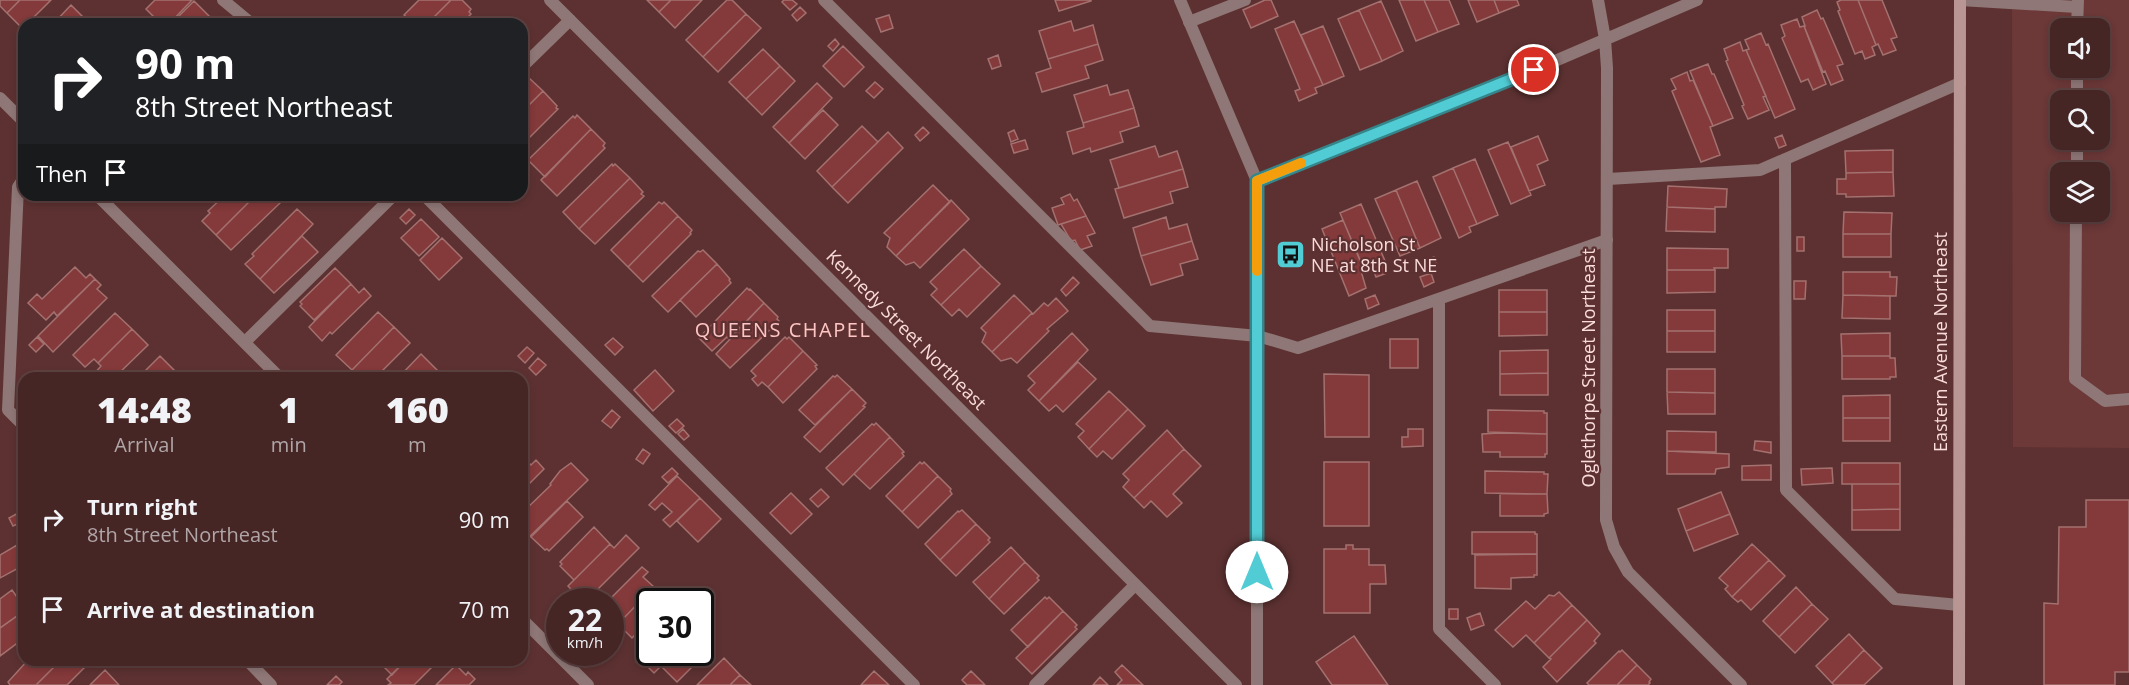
<!DOCTYPE html>
<html lang="en">
<head>
<meta charset="utf-8">
<style>
  body { margin:0; font-family:"Open Sans",sans-serif; background:#4d2d2d; color:#f1f3f6; height:100vh; display:flex; flex-direction:column; font-size:22px; white-space:nowrap }
  * { box-sizing:border-box; margin:0 }
  p { font-size:20px; color:#b0a5a7 }
  .icon { flex:none; width:33px; height:33px; fill:none; stroke:currentColor; stroke-width:2; stroke-linecap:round; stroke-linejoin:round }
  .map { position:relative; flex:1; overflow:hidden }
  .panel { position:absolute; left:18px; top:372px; width:510px; height:294px; display:flex; flex-direction:column; background:#462525; border-radius:18px; box-shadow:0 3px 9px #0003,0 0 0 2px #5e4242 }
  .panel>* { flex:none }
  .guide { position:absolute; left:18px; top:18px; width:510px; height:183px; border-radius:18px; box-shadow:0 3px 9px #0003,0 0 0 2px #5e4242; background:#202124; color:#fff; overflow:hidden }
  .tools { position:absolute; left:2050px; top:18px; display:grid; gap:12px }
  .tools a { display:grid; place-items:center; width:60px; height:60px; border-radius:12px; background:#462525; box-shadow:0 3px 9px #0003,0 0 0 2px #5e4242; font-size:30px }
  .speed { position:absolute; left:546px; top:588px; display:flex; gap:12px; font-size:30px; font-weight:700; text-align:center }
  .speed>* { display:grid; place-content:center; width:78px; height:78px; border-radius:50%; background:#462525; box-shadow:0 3px 9px #0003,0 0 0 2px #5e4242; line-height:1 }
  .speed small { font-size:15px; font-weight:400 }
  .speed .limit { border:3px solid #111; border-radius:9px; background:#fff; color:#111 }
  .pin { position:absolute; display:grid; place-items:center; width:51px; height:51px; color:#fff; margin:-26px; border:3px solid #fff; border-radius:50%; box-shadow:0 2px 6px #0007 }
  .me { position:absolute; width:66px; margin:-33px; rotate:0deg; stroke-linejoin:round; filter:drop-shadow(0 0 4px #0008) }
  .turn { display:flex; align-items:center; gap:21px; height:126px; padding:0 18px; font-size:27px }
  .turn .icon { width:78px; height:78px; stroke-width:2.5 }
  .turn b { display:block; font-size:42px; line-height:51px }
  .then { display:flex; align-items:center; height:57px; padding:0 18px; background:#0003; gap:12px; font-size:22px }
  .eta { display:flex; justify-content:space-evenly; align-items:center; height:102px; text-align:center }
  .eta b { font-size:36px; font-weight:800; line-height:42px }
  ul { padding:0; list-style:none }
  li { display:flex; align-items:center; gap:18px; height:90px; padding:0 18px }
  li div { flex:1 }
  li b { display:block; font-size:22px }
  li em { font-style:normal }
  .map>svg:first-child { display:block }
</style>
</head>
<body>
<div class="map">
<svg width="2129" height="685" viewBox="0 0 2129 685">
  <rect width="100%" height="100%" fill="#5d3131"/>
  <!-- built -->
  <path fill="#6c3838" fill-rule="evenodd" d="M2012,0H2129V448L2013,447ZM2061,28H2100V68H2061ZM2061,100H2100V140H2061ZM2061,172H2100V212H2061Z"/>
  <!-- building -->
  <path fill="#84393a" stroke="#a3716f" stroke-width="1.5" d="M0,0H20L7,13L0,6Z
    M20,0H51L27,24L21,27L7,13Z
    M155,0H192L169,24H161L146,9Z
    M419,0H451L427,24H404L409,19L404,15Z
    M451,0H462L471,9L469,12L471,14L461,24H427Z
    M647,0H671L659,12Z
    M671,0H702L675,28L659,12Z
    M727,0H732L746,14L703,57L686,40Z
    M784,0H792L797,4L790,10L782,2Z
    M1055,0H1091V1L1059,11Z
    M1265,0H1271L1278,16L1251,28L1243,10Z
    M1399,0H1424L1438,32L1416,41Z
    M1424,0H1449L1459,24L1438,32Z
    M1468,0H1494L1499,13L1477,22Z
    M1494,0H1517L1519,5L1499,13Z
    M1841,0H1858L1876,45L1872,47L1875,55L1865,59L1862,51L1855,54L1838,11L1840,10L1837,2Z
    M1858,0H1882L1897,37L1891,39L1896,50L1883,55L1878,44L1876,45Z
    M194,1L211,18L205,24H171Z
    M1381,1L1403,51L1382,61L1359,10Z
    M71,5L86,20L82,24H53Z
    M800,7L806,13L797,21L792,15Z
    M1359,10L1382,61L1360,70L1338,19Z
    M1817,10L1821,19L1823,18L1843,64L1837,66L1843,80L1831,85L1825,71L1823,72L1804,26H1805L1802,17Z
    M746,14L761,28L718,72L703,57Z
    M889,15L893,28L881,32L876,19Z
    M1797,19L1800,27L1804,26L1826,84L1813,90L1808,79L1801,82L1782,38L1785,36L1781,25Z
    M1071,21L1074,31L1093,25L1098,44L1048,59L1039,31Z
    M1294,21L1323,85L1315,88L1317,93L1299,101L1295,91L1300,89L1275,29Z
    M1323,26L1344,76L1323,85L1301,35Z
    M1761,33L1766,45L1768,44L1795,109L1775,118L1746,50L1749,49L1745,40Z
    M835,39L839,44L833,51L828,46Z
    M1740,42L1743,51L1746,50L1766,96L1763,97L1769,110L1748,119L1742,106L1744,105L1726,61L1728,60L1724,49Z
    M1098,44L1103,60L1085,66L1089,78L1042,92L1036,73L1051,68L1048,59Z
    M843,46L864,67L844,87L823,66Z
    M763,49L780,66L746,99L729,82Z
    M998,55L1001,66L992,69L988,59Z
    M1708,64L1712,74H1714L1733,118L1713,126L1690,71Z
    M780,66L795,81L762,115L746,99Z
    M1687,72L1690,81L1693,80L1713,126L1710,127L1720,155L1701,162L1672,91L1676,89L1671,79Z
    M525,77L526,79L528,77L543,91L522,112V80Z
    M875,82L883,89L874,98L866,91Z
    M817,83L832,98L789,143L773,127Z
    M1107,85L1110,95L1128,90L1134,108L1083,123L1074,95Z
    M543,91L557,106L556,108L558,109L522,145V112Z
    M1134,108L1139,126L1120,132L1123,142L1091,152L1090,148L1073,154L1067,132L1084,127L1083,123Z
    M823,110L838,125L805,159L789,143Z
    M577,115L591,129L545,177L528,160L573,116L575,118Z
    M862,126L878,142L832,187L817,171Z
    M923,127L929,133L920,141L915,135Z
    M591,129L605,143L603,146L605,148L557,196L541,180Z
    M1014,130L1018,139L1011,142L1008,133Z
    M888,132L903,148L848,203L832,187Z
    M1782,135L1786,145L1779,148L1775,138Z
    M1538,136L1548,160L1537,165L1545,185L1529,191L1511,147Z
    M1025,140L1028,149L1014,153L1011,144Z
    M1508,142L1531,195L1511,204L1488,150Z
    M1155,146L1159,157L1177,151L1183,169L1119,188L1110,160Z
    M1893,150V172L1846,173L1845,151Z
    M1475,159L1498,215L1477,224L1453,168Z
    M612,164L613,166L615,164L630,178L579,229L563,212Z
    M1453,168L1477,224L1469,227L1471,232L1459,238L1433,177Z
    M1183,169L1188,187L1170,192L1173,203L1124,218L1115,189Z
    M1893,172L1894,196L1846,197V194H1837V179H1846V173Z
    M630,178L643,192L641,194L644,196L595,244L579,229Z
    M1417,181L1441,238L1420,248L1396,190Z
    M933,185L950,202L896,256L887,247L890,238L884,233Z
    M1668,186L1727,189L1726,207H1715V209L1667,207Z
    M1396,190L1420,248L1400,256L1375,199Z
    M1070,194L1074,201L1077,199L1086,216L1058,225L1052,208L1064,204L1061,198Z
    M225,195H256L216,235L202,221L210,213L208,211Z
    M256,195H261L265,199L269,195H272L280,203L231,250L216,235Z
    M951,200L969,219L920,268L914,262L906,265L896,256Z
    M659,202L662,204L664,202L678,216L628,267L611,250Z
    M1361,204L1385,261L1383,262L1387,273L1376,277L1372,267L1364,270L1340,213Z
    M1667,207L1715,209V232L1666,231Z
    M297,209L313,224L260,279L245,264L254,256L252,254Z
    M409,209L415,215L406,224L400,218Z
    M1844,212L1892,213L1891,234H1843Z
    M678,216L692,230L690,233L691,234L643,282L628,267Z
    M1086,216L1095,233L1087,236L1092,246L1080,250L1075,240L1071,241L1061,224Z
    M1166,217L1169,229L1187,224L1192,241L1141,256L1133,228Z
    M421,219L439,237L419,256L401,238Z
    M1343,220L1364,269L1361,271L1366,288L1349,296L1322,229Z
    M1843,234H1891V257H1843Z
    M302,236L318,252L274,293L260,279Z
    M1797,237H1804V251H1797Z
    M442,238L462,258L439,280L420,260Z
    M1192,241L1198,259L1180,264L1183,275L1151,285L1141,256Z
    M1667,248L1728,249V268H1714L1715,270H1667Z
    M964,249L981,266L941,305L931,295L937,289L930,282Z
    M703,250L717,264L668,312L652,296L698,251L700,252Z
    M1434,257L1437,265L1430,268L1426,260Z
    M717,264L730,279L729,280L731,283L696,317L680,300Z
    M981,266L1000,284L967,317L959,309L952,316L941,305Z
    M75,267L86,278L90,274L95,279L57,316L54,312L46,320L28,303L37,294L42,299Z
    M335,268L351,284L314,320L300,306L302,304L300,302Z
    M1667,270H1715V292L1667,293Z
    M1843,272H1890V277H1897L1896,296L1843,295Z
    M1431,273L1434,282L1424,287L1420,277Z
    M1073,277L1079,283L1066,296L1061,290Z
    M95,279L101,285L97,289L107,298L53,352L38,336Z
    M1794,281H1806L1805,299H1794Z
    M351,284L359,293L364,288L371,296L332,334L330,332L322,341L309,327Z
    M747,288L749,290L750,289L764,303L729,339L727,337L712,351L699,338Z
    M1499,290H1547V312H1499Z
    M1014,295L1032,313L992,352L982,342L986,333L981,328Z
    M1375,295L1379,304L1368,309L1365,299Z
    M1843,295L1890,296V319L1842,318Z
    M1056,298L1068,311L1047,329L1049,331L1017,363L1011,358L1001,361L992,352L1032,313L1033,314L1044,303L1048,306Z
    M764,303L778,317L777,319L779,321L730,368L716,354Z
    M1667,310H1715V331H1667Z
    M378,312L394,327L352,370L336,355Z
    M1499,312H1547V335L1499,336Z
    M115,313L132,329L98,363L94,359L85,367L73,355Z
    M394,327L410,343L376,377L374,375L372,378H359L352,370Z
    M132,329L148,345L114,378H96L93,375L101,366L98,363Z
    M1667,331H1715V352H1667Z
    M1072,333L1088,350L1039,401L1028,390L1035,383L1028,376Z
    M1890,333V356H1842L1841,334Z
    M37,337L44,344L36,352L29,345Z
    M785,337L787,339L789,337L803,351L768,387L762,382L758,386L752,379L756,376L751,371Z
    M613,338L623,347L615,355L605,345Z
    M1390,339H1418V368H1390Z
    M527,347L534,353L525,363L518,356Z
    M1548,350V373L1500,374V351Z
    M803,351L817,365L815,366L817,369L783,403L768,387Z
    M421,354L438,371L431,378H398Z
    M160,356L175,371L168,378H138Z
    M1842,356H1890V358H1895L1896,377H1890V379H1842Z
    M538,358L546,365L536,375L529,368Z
    M1078,362L1096,379L1063,412L1056,405L1049,411L1039,401Z
    M1667,369H1715V393L1667,392Z
    M655,370L674,391L653,411L634,390Z
    M438,371L440,374L442,371L449,378H431Z
    M1548,373V395H1500V374Z
    M1324,374L1369,375V437H1325Z
    M837,375L852,389L815,425L799,410L833,376L835,377Z
    M852,389L866,403L863,406L865,407L820,452L804,437Z
    M1109,391L1128,409L1089,449L1078,437L1084,431L1076,424Z
    M1667,392L1715,393V414H1668Z
    M1890,395V418H1843V396Z
    M1128,409L1145,426L1112,459L1103,451L1097,457L1089,449Z
    M612,410L620,417L611,428L602,421Z
    M1488,410L1544,411V413H1547V434L1488,432Z
    M1843,418H1890V441H1843Z
    M677,419L684,426L676,433L669,426Z
    M876,423L890,437L843,485L826,468L872,424L874,425Z
    M683,429L689,436L684,440L678,434Z
    M1408,429H1423V446L1402,447V437H1408Z
    M1167,430L1184,449L1134,498L1123,487L1129,480L1123,474Z
    M1667,431L1716,432V452L1667,451Z
    M1500,433L1547,434V454H1545V457H1500V452H1483L1482,434Z
    M890,437L904,452L902,453L904,456L870,489L854,474Z
    M1755,441L1771,442V453L1754,450Z
    M643,449L650,454L643,464L636,459Z
    M1184,449L1201,466L1173,494L1182,503L1167,517L1151,501L1144,508L1134,498Z
    M1667,451L1729,454V467L1716,469L1715,474H1667Z
    M524,458L531,465L536,460L544,469L522,491V460Z
    M920,462L922,464L924,462L938,476L902,512L886,496Z
    M1324,462H1369V526H1324Z
    M571,463L588,480L523,543L522,513L551,485L550,484L560,471Z
    M1842,463H1900V484H1842Z
    M1771,465V480H1742V466Z
    M672,468L678,474L668,483L662,477Z
    M1832,468L1833,483L1802,485L1801,469Z
    M1485,471L1544,472V474H1548L1547,494L1485,493Z
    M677,476L700,498L670,527L663,520L672,512L662,503L655,510L649,505Z
    M938,476L951,489L950,491L952,494L918,528L902,512Z
    M1852,484H1900V509L1852,510Z
    M821,489L829,497L818,507L810,499Z
    M1721,492L1730,514L1686,531L1678,509Z
    M791,493L812,514L791,534L770,513Z
    M1500,494H1547L1548,513L1544,514V516H1500Z
    M700,498L721,519L698,542L677,521Z
    M2086,500H2129V672H2115V685H2044V603L2058,604L2059,527H2086Z
    M567,501L583,517L549,551L547,549L545,550L531,537Z
    M1900,509V530H1852V510Z
    M962,510L976,524L940,560L925,544L958,511L959,512Z
    M22,511L24,521L13,526L9,518Z
    M1730,514L1738,534L1694,551L1686,531Z
    M976,524L990,538L988,540L990,542L956,576L940,560Z
    M594,527L610,544L574,580L560,566L562,564L560,562Z
    M1472,532H1535V534H1537V554H1472Z
    M626,535L639,548L593,594L591,592L582,601L568,586L610,544L614,548Z
    M1752,544L1769,560L1732,597L1725,589L1728,586L1719,578Z
    M17,545L24,558V565L0,578V555Z
    M1346,545H1353V549H1369V565H1385L1386,584H1370V613H1324V549H1346Z
    M1011,547L1025,562L989,599L973,582Z
    M1537,554V575H1534V577L1511,578V589L1475,588V555Z
    M1769,560L1785,576L1751,610L1741,600L1738,602L1732,597Z
    M1025,562L1039,576L1037,578L1039,580L1004,614L989,599Z
    M642,567L648,572L643,577L654,587L618,624L610,616V602H607Z
    M654,587L668,602H650V624L636,637L634,636L632,638L618,624Z
    M1796,587L1812,604L1779,637L1763,621Z
    M12,590L24,607V611L0,628V599Z
    M1559,592L1572,605L1534,643L1526,635L1513,647L1495,630L1526,601L1535,609L1549,595L1554,596Z
    M1045,597L1047,599L1049,597L1063,611L1028,647L1011,630Z
    M1812,604L1828,619L1795,653L1779,637Z
    M1572,605L1587,620L1549,658L1534,643Z
    M1449,609H1458V619H1449Z
    M24,611V638L0,656V628Z
    M1063,611L1077,625L1075,627L1077,629L1032,674L1016,658Z
    M1480,613L1484,625L1471,630L1467,618Z
    M1587,620L1600,634L1594,641L1596,643L1557,682L1543,667L1551,659L1549,658Z
    M1849,634L1864,650L1832,683L1816,666Z
    M700,635L712,647L677,682L661,666L675,652H700Z
    M1354,636L1388,685H1332L1316,662Z
    M650,646V652H675L654,673L639,658Z
    M1622,650L1637,665L1617,685H1589L1587,683L1619,651L1620,652Z
    M1864,650L1882,668L1864,685H1834L1832,683Z
    M724,658L740,675L730,685H697Z
    M28,660H61L36,685H10L8,682Z
    M61,660H92L67,685H36Z
    M377,660H406L392,675Z
    M406,660H439L414,685H388L391,683L387,679Z
    M456,665L466,675L468,672L475,679L469,685H436Z
    M1122,665L1143,685H1117L1122,680L1115,672Z
    M1637,665L1651,679L1649,682L1650,683L1648,685H1617Z
    M105,670L119,685H90Z
    M874,671L889,685H861Z
    M971,671L985,685H967L962,680Z
    M740,675L751,685H730Z
    M336,676L342,682L339,685H327Z
    M1100,677L1108,685H1093Z"/>
  <g fill="none" stroke-linecap="round" stroke-linejoin="round">
    <!-- lane -->
    <path stroke="#8e7776" stroke-width="12" d="M223,0L252,24
      M824,0L1150,326L1258,336L1298,348L1607,240
      M1960,0L2077,7
      M1189,22L1245,0
      M2077,28L2078,0
      M522,67L570,20
      M2077,100V68
      M1785,159L1786,490L1895,599L1959,605
      M2077,172V140
      M24,178L18,187L8,410L24,426
      M1608,179L1760,170L1960,83
      M424,195L914,685
      M2076,212L2075,379L2105,401L2129,399
      M1439,299V629L1495,685
      M245,342L394,195
      M247,660L271,685
      M1035,685L1135,585"/>
    <!-- street -->
    <path stroke="#8e7776" stroke-width="12" d="M550,0L1236,685
      M1180,0L1257,181V685
      M1598,0L1605,39L1607,68L1606,520L1614,547L1628,572L1741,685
      M0,98L24,122
      M1257,181L1534,70L1697,0
      M97,195L280,378
      M522,619L588,685"/>
    <!-- secondary -->
    <path stroke="#b99593" stroke-width="12" d="M1959,685L1960,0"/>
  </g>
  <g fill="none" stroke-linecap="round" stroke-linejoin="round">
    <defs>
      <path id="route" d="M1257,572V181L1534,70"/>
    </defs>
    <!-- route casing -->
    <use href="#route" stroke="#35858a" stroke-width="15"/>
    <!-- route -->
    <use href="#route" stroke="#51ccd4" stroke-width="10"/>
    <!-- slow -->
    <path stroke="#f59e0b" stroke-width="10" d="M1257,271V181L1301,163"/>
  </g>
  <!-- icons -->
  <defs>
    <symbol id="bus-square" viewBox="-11 -11 22 22"><rect x="-9" y="-9" width="18" height="18" rx="4" fill="#51ccd4" stroke="#5d3131"/><path d="M-5-6H5V4H4V6H2V4H-2V6H-4V4H-5ZM-3.5-4V0h7V-4ZM-3.5 1.2v1.5H-2V1.2ZM2 1.2v1.5H3.5V1.2Z" fill="#111"/></symbol>
  </defs>
  <g fill-rule="evenodd">
    <use href="#bus-square" x="1274" y="238" width="33" height="33"/>
  </g>
  <g text-anchor="middle" stroke-width="4.5" stroke-linejoin="round" paint-order="stroke">
    <!-- poi labels -->
    <g font-size="18" fill="#f9dcdb" stroke="#5d3131" text-anchor="start">
      <text x="1311" y="251">Nicholson St<tspan x="1311" dy="21">NE at 8th St NE</tspan></text>
    </g>
    <!-- street labels -->
    <g font-size="18" fill="#f9dcdb" stroke="#5d3131">
      <text transform="translate(906 330) rotate(45)" y="6">Kennedy Street Northeast</text>
      <text transform="translate(1941 342) rotate(-90)" y="6">Eastern Avenue Northeast</text>
      <text transform="translate(1589 368) rotate(-90)" y="6">Oglethorpe Street Northeast</text>
    </g>
    <!-- neighbourhood labels -->
    <g font-size="20" letter-spacing="1.5" fill="#fdc5c3" stroke="#5d3131">
      <text x="783" y="337">QUEENS CHAPEL</text>
    </g>
  </g>
</svg>
<div class="tools">
<a><svg class="icon" aria-label="sound" viewBox="0 0 24 24"><path d="M4 9h4l5-4v14l-5-4H4zM17 9q2 3 0 6"/></svg></a>
<a><svg class="icon" aria-label="search" viewBox="0 0 24 24"><circle cx="10" cy="10" r="6"/><path d="M15 15l6 6"/></svg></a>
<a><svg class="icon" aria-label="layers" viewBox="0 0 24 24"><path d="M12 4l9 5-9 5-9-5zM3 14l9 5 9-5"/></svg></a>
</div>
<div class="speed"><div>22<small>km/h</small></div><div class="limit">30</div></div>
<div class="pin" style="left:1534px;top:70px;background:#d93025"><svg class="icon" aria-label="arrive" viewBox="0 0 24 24"><path d="M6 21V4h12l-3 4 3 4H6"/></svg></div>
<svg class="me" style="left:1257px;top:572px" viewBox="-20 -20 40 40"><circle r="19" fill="#fff"/><path d="M0-13L10 11 0 6-10 11z" fill="#51ccd4"/></svg>
<div class="guide">
<div class="turn"><svg class="icon" aria-label="right" viewBox="0 0 24 24"><path d="M7 20v-9h11M14 6l5 5-5 5"/></svg><div><b>90 m</b>8th Street Northeast</div></div>
<div class="then">Then<svg class="icon" aria-label="arrive" viewBox="0 0 24 24"><path d="M6 21V4h12l-3 4 3 4H6"/></svg></div>
</div>
<section class="panel">
<div class="eta">
<div><b>14:48</b><p>Arrival</p></div>
<div><b>1</b><p>min</p></div>
<div><b>160</b><p>m</p></div>
</div>
<ul>
<li><svg class="icon" aria-label="right" viewBox="0 0 24 24"><path d="M7 20v-9h11M14 6l5 5-5 5"/></svg><div><b>Turn right</b><p>8th Street Northeast</p></div><em>90 m</em></li>
<li><svg class="icon" aria-label="arrive" viewBox="0 0 24 24"><path d="M6 21V4h12l-3 4 3 4H6"/></svg><div><b>Arrive at destination</b></div><em>70 m</em></li>
</ul>
</section>
</div>
</body>
</html>
